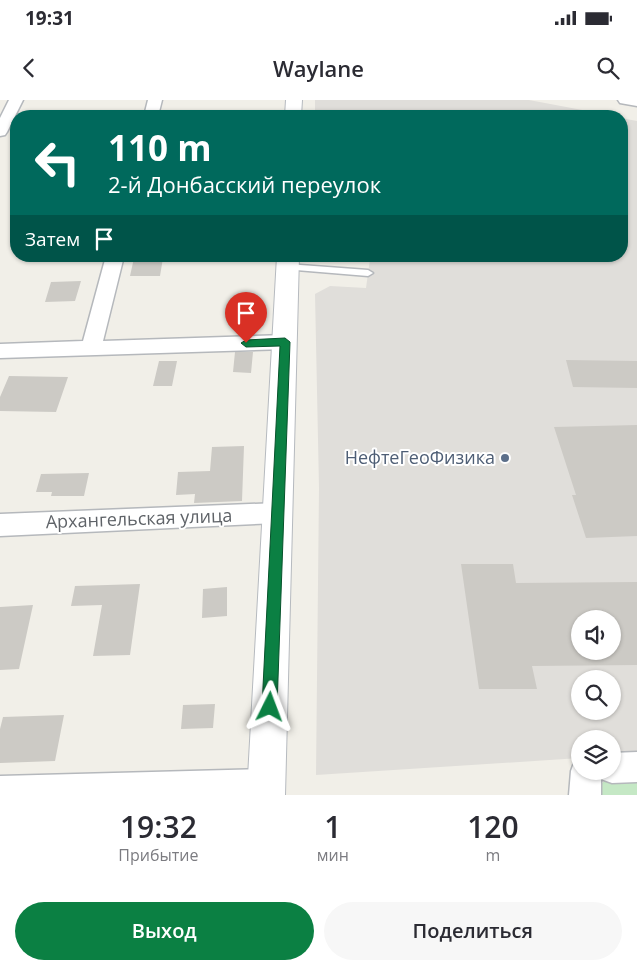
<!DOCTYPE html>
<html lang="ru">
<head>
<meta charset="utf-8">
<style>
  body { margin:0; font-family:"Open Sans",sans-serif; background:#f7f7f7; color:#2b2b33; height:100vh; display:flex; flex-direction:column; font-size:19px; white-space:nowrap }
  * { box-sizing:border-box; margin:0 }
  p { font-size:16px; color:#7c7c81 }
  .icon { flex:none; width:28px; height:28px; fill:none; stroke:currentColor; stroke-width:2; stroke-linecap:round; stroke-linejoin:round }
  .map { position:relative; height:695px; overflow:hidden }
  .panel { display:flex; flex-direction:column; background:#fff; flex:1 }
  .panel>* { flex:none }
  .hud { position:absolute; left:10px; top:10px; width:618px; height:152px; border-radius:20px; box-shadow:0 1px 4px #0004; background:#00695c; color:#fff; overflow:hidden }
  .fabs { position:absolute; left:571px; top:510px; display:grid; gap:10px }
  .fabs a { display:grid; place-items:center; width:50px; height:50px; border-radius:50%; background:#fff; box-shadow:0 1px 4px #0004; font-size:25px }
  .pin { position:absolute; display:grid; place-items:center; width:42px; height:42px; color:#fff; margin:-51px -21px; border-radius:50% 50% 50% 0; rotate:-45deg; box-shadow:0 0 5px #0007 }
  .pin .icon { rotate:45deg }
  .me { position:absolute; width:55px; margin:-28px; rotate:3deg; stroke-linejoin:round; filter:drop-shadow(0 0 4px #0008) }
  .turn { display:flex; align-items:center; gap:18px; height:105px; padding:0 15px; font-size:22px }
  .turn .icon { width:65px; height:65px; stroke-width:2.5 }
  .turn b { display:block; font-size:35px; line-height:42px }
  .then { display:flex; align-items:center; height:48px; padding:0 15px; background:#0003; gap:10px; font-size:19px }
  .eta { display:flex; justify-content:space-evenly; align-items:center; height:85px; text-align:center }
  .eta b { font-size:30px; font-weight:600; line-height:35px }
  .button { display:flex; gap:10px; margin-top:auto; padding:10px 15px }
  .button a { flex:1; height:58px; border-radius:30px; background:#0b8043; color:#fff; font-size:20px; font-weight:600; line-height:58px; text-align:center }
  .button a+a { background:#f7f7f7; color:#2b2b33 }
  .status { display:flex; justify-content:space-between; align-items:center; height:35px; padding:0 25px; background:#fff; direction:ltr }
  .status svg { height:14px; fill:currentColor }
  header { display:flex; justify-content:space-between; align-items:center; height:65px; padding:0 15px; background:#fff; font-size:22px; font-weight:600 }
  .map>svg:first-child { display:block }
</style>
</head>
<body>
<div class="status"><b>19:31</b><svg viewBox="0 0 49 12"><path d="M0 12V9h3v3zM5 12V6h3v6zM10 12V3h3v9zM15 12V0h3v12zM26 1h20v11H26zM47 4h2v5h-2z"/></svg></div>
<header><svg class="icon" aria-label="back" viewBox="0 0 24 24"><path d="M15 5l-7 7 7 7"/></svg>Waylane<svg class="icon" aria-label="search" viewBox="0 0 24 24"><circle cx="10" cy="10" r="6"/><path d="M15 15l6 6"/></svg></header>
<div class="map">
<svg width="637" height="695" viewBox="0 0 637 695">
  <rect width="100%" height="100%" fill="#f1efe8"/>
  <!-- industrial -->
  <path fill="#e0deda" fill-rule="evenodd" d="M315,0H529L614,16H315Z
    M621,18L637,21V654L613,656L612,639H580V658L316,675L319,388L315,194L330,186L366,188L370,159L341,156H621ZM580,519H612V551H580ZM580,579H612V611H580Z"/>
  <!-- green -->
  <path fill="#c5e8c5" d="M637,676V695H597L596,690L607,678Z"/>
  <!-- building -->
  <path fill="#cccac5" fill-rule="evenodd" d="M134,158H163L160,176H130Z
    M81,181L75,201L45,202L51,182Z
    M235,252H253L251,273L233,272Z
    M566,260L637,261V288L573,287Z
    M159,261H177L172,286H153Z
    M9,276L68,277L56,312L0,311V297Z
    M637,325V436L586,438L572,395H576L554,327Z
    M244,346L242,401L194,403L195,394L176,395L178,372L210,371L212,347Z
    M89,373L84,396H51L52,392H36L41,374Z
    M461,464H513L516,483L637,482V565L532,566L537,589H479ZM580,519H612V551H580Z
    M140,484L130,555L93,556L102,505L71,506L75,486Z
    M227,487V516L202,518L203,489Z
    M33,505L19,569L0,570V507Z
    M215,604L213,628L181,629L183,605Z
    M64,615L55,661L0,663V629L3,617Z"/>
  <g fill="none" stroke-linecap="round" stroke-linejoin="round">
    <defs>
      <path id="lane" d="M287,164L368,170L373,173L368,176L284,169L283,167Z"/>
      <path id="street" d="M9,0H23L7,32L5,35L0,36V18Z
        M148,0H162L158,16H144Z
        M618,0H637V6L620,3Z
        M106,156H124L103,241L285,235L292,237L295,242L292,247L285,249L0,258V244L83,241Z
        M278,403L287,406L290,413L287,420L278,423L0,436V414Z
        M637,652V682L612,683L601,679V695H569L571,671L575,660L580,658V671H612V653Z
        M266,669L277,674L282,685L277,695H0V676Z"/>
      <path id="secondary" d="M286,0H302L301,16H285Z
        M277,156H299L285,695H247Z"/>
    </defs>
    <!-- lane casing -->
    <use href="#lane" stroke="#b5b8bc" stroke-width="3"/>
    <!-- street casing -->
    <use href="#street" stroke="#b5b8bc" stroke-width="3"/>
    <!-- secondary casing -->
    <use href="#secondary" stroke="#b6babf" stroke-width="2"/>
    <!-- lane -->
    <use href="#lane" fill="#fff" fill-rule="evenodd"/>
    <!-- street -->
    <use href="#street" fill="#fff" fill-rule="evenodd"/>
    <!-- secondary -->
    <use href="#secondary" fill="#fff" fill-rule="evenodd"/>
  </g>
  <!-- route -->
  <path fill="#0b8043" stroke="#07532c" d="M285,238L290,242L277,607L275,612L270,614L264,612L262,607L280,246L246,247L241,243L246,240Z"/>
  <!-- markers -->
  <circle fill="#5c6f8a" stroke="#fff" stroke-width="2" cx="505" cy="358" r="5"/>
  <g text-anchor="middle" stroke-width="4" stroke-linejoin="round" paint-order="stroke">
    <!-- service labels -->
    <g font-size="18" fill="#4e5e75" stroke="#fff" text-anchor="end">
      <text x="495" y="364">НефтеГеоФизика</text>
    </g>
    <!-- street labels -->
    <g font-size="18" fill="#5f6368" stroke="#fff">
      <text transform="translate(139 419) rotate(-2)" y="6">Архангельская улица</text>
    </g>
  </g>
</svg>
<div class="fabs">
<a><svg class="icon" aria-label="sound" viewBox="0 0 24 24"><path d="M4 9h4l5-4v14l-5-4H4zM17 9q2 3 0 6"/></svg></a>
<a><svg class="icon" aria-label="search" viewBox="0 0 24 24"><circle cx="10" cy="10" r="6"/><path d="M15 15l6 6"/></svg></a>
<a><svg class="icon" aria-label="layers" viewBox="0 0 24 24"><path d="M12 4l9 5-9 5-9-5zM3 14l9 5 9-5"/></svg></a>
</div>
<div class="pin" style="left:246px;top:243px;background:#d93025"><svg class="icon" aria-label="arrive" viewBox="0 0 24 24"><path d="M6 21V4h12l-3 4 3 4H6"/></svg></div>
<svg class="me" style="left:270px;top:607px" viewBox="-20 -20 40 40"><path d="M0-17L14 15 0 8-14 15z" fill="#0b8043" stroke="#fff" stroke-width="4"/></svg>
<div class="hud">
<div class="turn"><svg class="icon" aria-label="left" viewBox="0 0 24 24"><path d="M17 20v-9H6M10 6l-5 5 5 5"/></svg><div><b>110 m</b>2-й Донбасский переулок</div></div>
<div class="then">Затем<svg class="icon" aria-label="arrive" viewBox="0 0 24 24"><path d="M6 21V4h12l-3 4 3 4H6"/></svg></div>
</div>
</div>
<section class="panel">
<div class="eta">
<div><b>19:32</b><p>Прибытие</p></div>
<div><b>1</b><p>мин</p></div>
<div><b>120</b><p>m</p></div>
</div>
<div class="button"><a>Выход</a><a>Поделиться</a></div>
</section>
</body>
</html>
